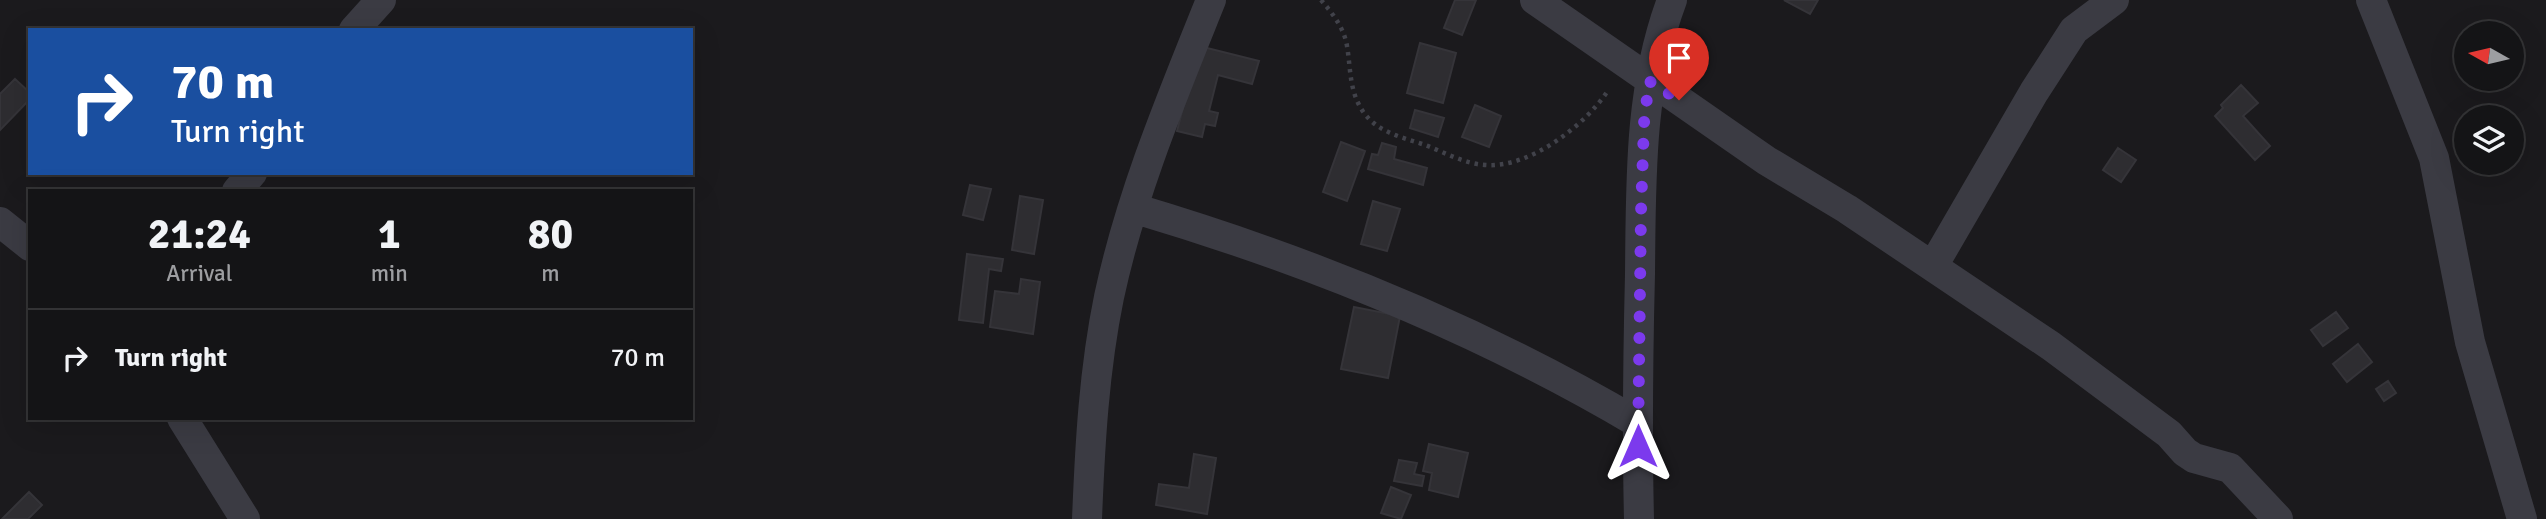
<!DOCTYPE html>
<html lang="en">
<head>
<meta charset="utf-8">
<style>
  body { margin:0; font-family:Signika,sans-serif; background:#1d1d1f; color:#f1f3f6; height:100vh; display:flex; flex-direction:column; font-size:26px; white-space:nowrap }
  * { box-sizing:border-box; margin:0 }
  p { font-size:23px; color:#9d9ea1 }
  .icon { flex:none; width:38px; height:38px; fill:none; stroke:currentColor; stroke-width:2; stroke-linecap:round; stroke-linejoin:round }
  .map { position:relative; flex:1; overflow:hidden }
  .details { position:absolute; left:28px; top:189px; width:665px; height:231px; display:flex; flex-direction:column; background:#141416; border-radius:0px; box-shadow:0 7px 28px #0002,0 0 0 2px #333335 }
  .details>* { flex:none }
  .guide { position:absolute; left:28px; top:28px; width:665px; height:147px; border-radius:0px; box-shadow:0 7px 28px #0002,0 0 0 2px #333335; background:#1a4fa0; color:#fff; overflow:hidden }
  .needle { width:46px; rotate:278deg }
  .controls { position:absolute; left:2454px; top:21px; display:grid; gap:14px }
  .controls a { display:grid; place-items:center; width:70px; height:70px; border-radius:50%; background:#141416; box-shadow:0 7px 28px #0002,0 0 0 2px #333335; font-size:35px }
  .pin { position:absolute; display:grid; place-items:center; width:60px; height:60px; color:#fff; margin:-72px -30px; border-radius:50% 50% 50% 0; rotate:-45deg; box-shadow:0 0 7px #0007 }
  .pin .icon { rotate:45deg }
  .me { position:absolute; width:77px; margin:-38px; rotate:0deg; stroke-linejoin:round; filter:drop-shadow(0 0 5px #0008) }
  .turn { display:flex; align-items:center; gap:24px; height:147px; padding:0 28px; font-size:32px }
  .turn .icon { width:91px; height:91px; stroke-width:2.5 }
  .turn b { display:block; font-size:49px; line-height:60px }
  .eta { display:flex; justify-content:space-evenly; align-items:center; height:119px; text-align:center }
  .eta b { font-size:42px; font-weight:700; line-height:49px }
  ul { padding:0; list-style:none }
  li { display:flex; align-items:center; gap:21px; height:98px; padding:0 28px; border-top:2px solid #333335 }
  li div { flex:1 }
  li b { display:block; font-size:26px }
  li em { font-style:normal }
  .map>svg:first-child { display:block }
</style>
</head>
<body>
<div class="map">
<svg width="2546" height="519" viewBox="0 0 2546 519">
  <rect width="100%" height="100%" fill="#1b1a1d"/>
  <!-- building -->
  <path fill="#2e2d31" stroke="#353439" stroke-width="2" d="M1455,0H1476L1462,35L1444,28Z
    M1784,0H1818L1810,14Z
    M1420,43L1456,53L1443,103L1407,93Z
    M1199,46L1259,61L1252,84L1218,75L1209,111L1218,113L1215,126L1205,124L1202,137L1177,131Z
    M15,79L30,93V99L0,130V94Z
    M2241,85L2258,103L2243,116L2270,146L2255,160L2215,116L2223,108L2221,105Z
    M1475,105L1501,116L1489,147L1462,137Z
    M1415,110L1444,118L1438,137L1410,128Z
    M1341,142L1365,151L1347,201L1323,192Z
    M1382,143L1396,147L1394,159L1427,168L1423,185L1368,169L1372,154L1378,155Z
    M2118,148L2136,160L2121,182L2103,170Z
    M970,185L991,189L983,220L963,215Z
    M1020,196L1043,200L1034,254L1012,250Z
    M1373,201L1400,209L1387,251L1361,244Z
    M967,254L1003,259L1001,271L989,269L983,323L959,320Z
    M1021,279L1040,282L1033,334L990,327L995,291L1019,294Z
    M1354,307L1400,316L1388,378L1341,369Z
    M2336,312L2348,328L2323,346L2311,330Z
    M2358,344L2372,362L2347,382L2333,364Z
    M2388,381L2396,393L2384,401L2376,389Z
    M1429,444L1468,453L1458,497L1429,490L1432,473L1423,471Z
    M1194,454L1216,458L1207,514L1156,505L1159,484L1189,488Z
    M1399,460L1417,463L1414,474L1424,476L1422,486L1394,481Z
    M1391,487L1411,495L1401,519L1381,513Z
    M29,492L42,505L28,519H2Z"/>
  <g fill="none" stroke-linecap="round" stroke-linejoin="round">
    <!-- path -->
    <path stroke="#41424a" stroke-width="4.5" stroke-dasharray="3.5 5" stroke-linecap="butt" d="M1321,0C1333,14 1344,28 1347,46C1351,70 1349,92 1364,113C1379,133 1402,137 1425,145C1444,152 1464,164 1486,165C1530,168 1586,125 1609,89"/>
    <!-- minor -->
    <path stroke="#3b3b43" stroke-width="30" d="M1535,0L1767,161L1847,209L2051,346L2169,434L2185,452L2194,458L2230,468L2278,519
      M2371,0L2434,158L2470,342L2522,519
      M354,30L381,0
      M237,191L252,173
      M1133,208C1308,260 1481,330 1638,423
      M0,222L30,246
      M1933,266L2034,92L2074,30L2114,0
      M182,418L245,519
      M1087,519C1090,444 1094,370 1109,297C1131,194 1172,97 1211,0
      M1639,519C1637,437 1638,355 1640,274C1641,181 1639,88 1672,0"/>
  </g>
  <g fill="none" stroke-linecap="round" stroke-linejoin="round">
    <!-- route -->
    <path stroke="#7c3aed" stroke-width="12" stroke-dasharray="0 21.6" d="M1638,446L1641,212L1644,123L1649,81L1679,100"/>
  </g>
</svg>
<div class="controls">
<a><svg class="needle" viewBox="-14 -14 28 28"><path d="M0-13l5 13h-10z" fill="#e53935"/><path d="M0 13l5-13h-10z" fill="#9d9ea1"/></svg></a>
<a><svg class="icon" aria-label="layers" viewBox="0 0 24 24"><path d="M12 4l9 5-9 5-9-5zM3 14l9 5 9-5"/></svg></a>
</div>
<div class="pin" style="left:1679px;top:100px;background:#d93025"><svg class="icon" aria-label="arrive" viewBox="0 0 24 24"><path d="M6 21V4h12l-3 4 3 4H6"/></svg></div>
<svg class="me" style="left:1638px;top:446px" viewBox="-20 -20 40 40"><path d="M0-17L14 15 0 8-14 15z" fill="#7c3aed" stroke="#fff" stroke-width="4"/></svg>
<div class="guide">
<div class="turn"><svg class="icon" aria-label="right" viewBox="0 0 24 24"><path d="M7 20v-9h11M14 6l5 5-5 5"/></svg><div><b>70 m</b>Turn right</div></div>
</div>
<section class="details">
<div class="eta">
<div><b>21:24</b><p>Arrival</p></div>
<div><b>1</b><p>min</p></div>
<div><b>80</b><p>m</p></div>
</div>
<ul>
<li><svg class="icon" aria-label="right" viewBox="0 0 24 24"><path d="M7 20v-9h11M14 6l5 5-5 5"/></svg><div><b>Turn right</b></div><em>70 m</em></li>
</ul>
</section>
</div>
</body>
</html>
